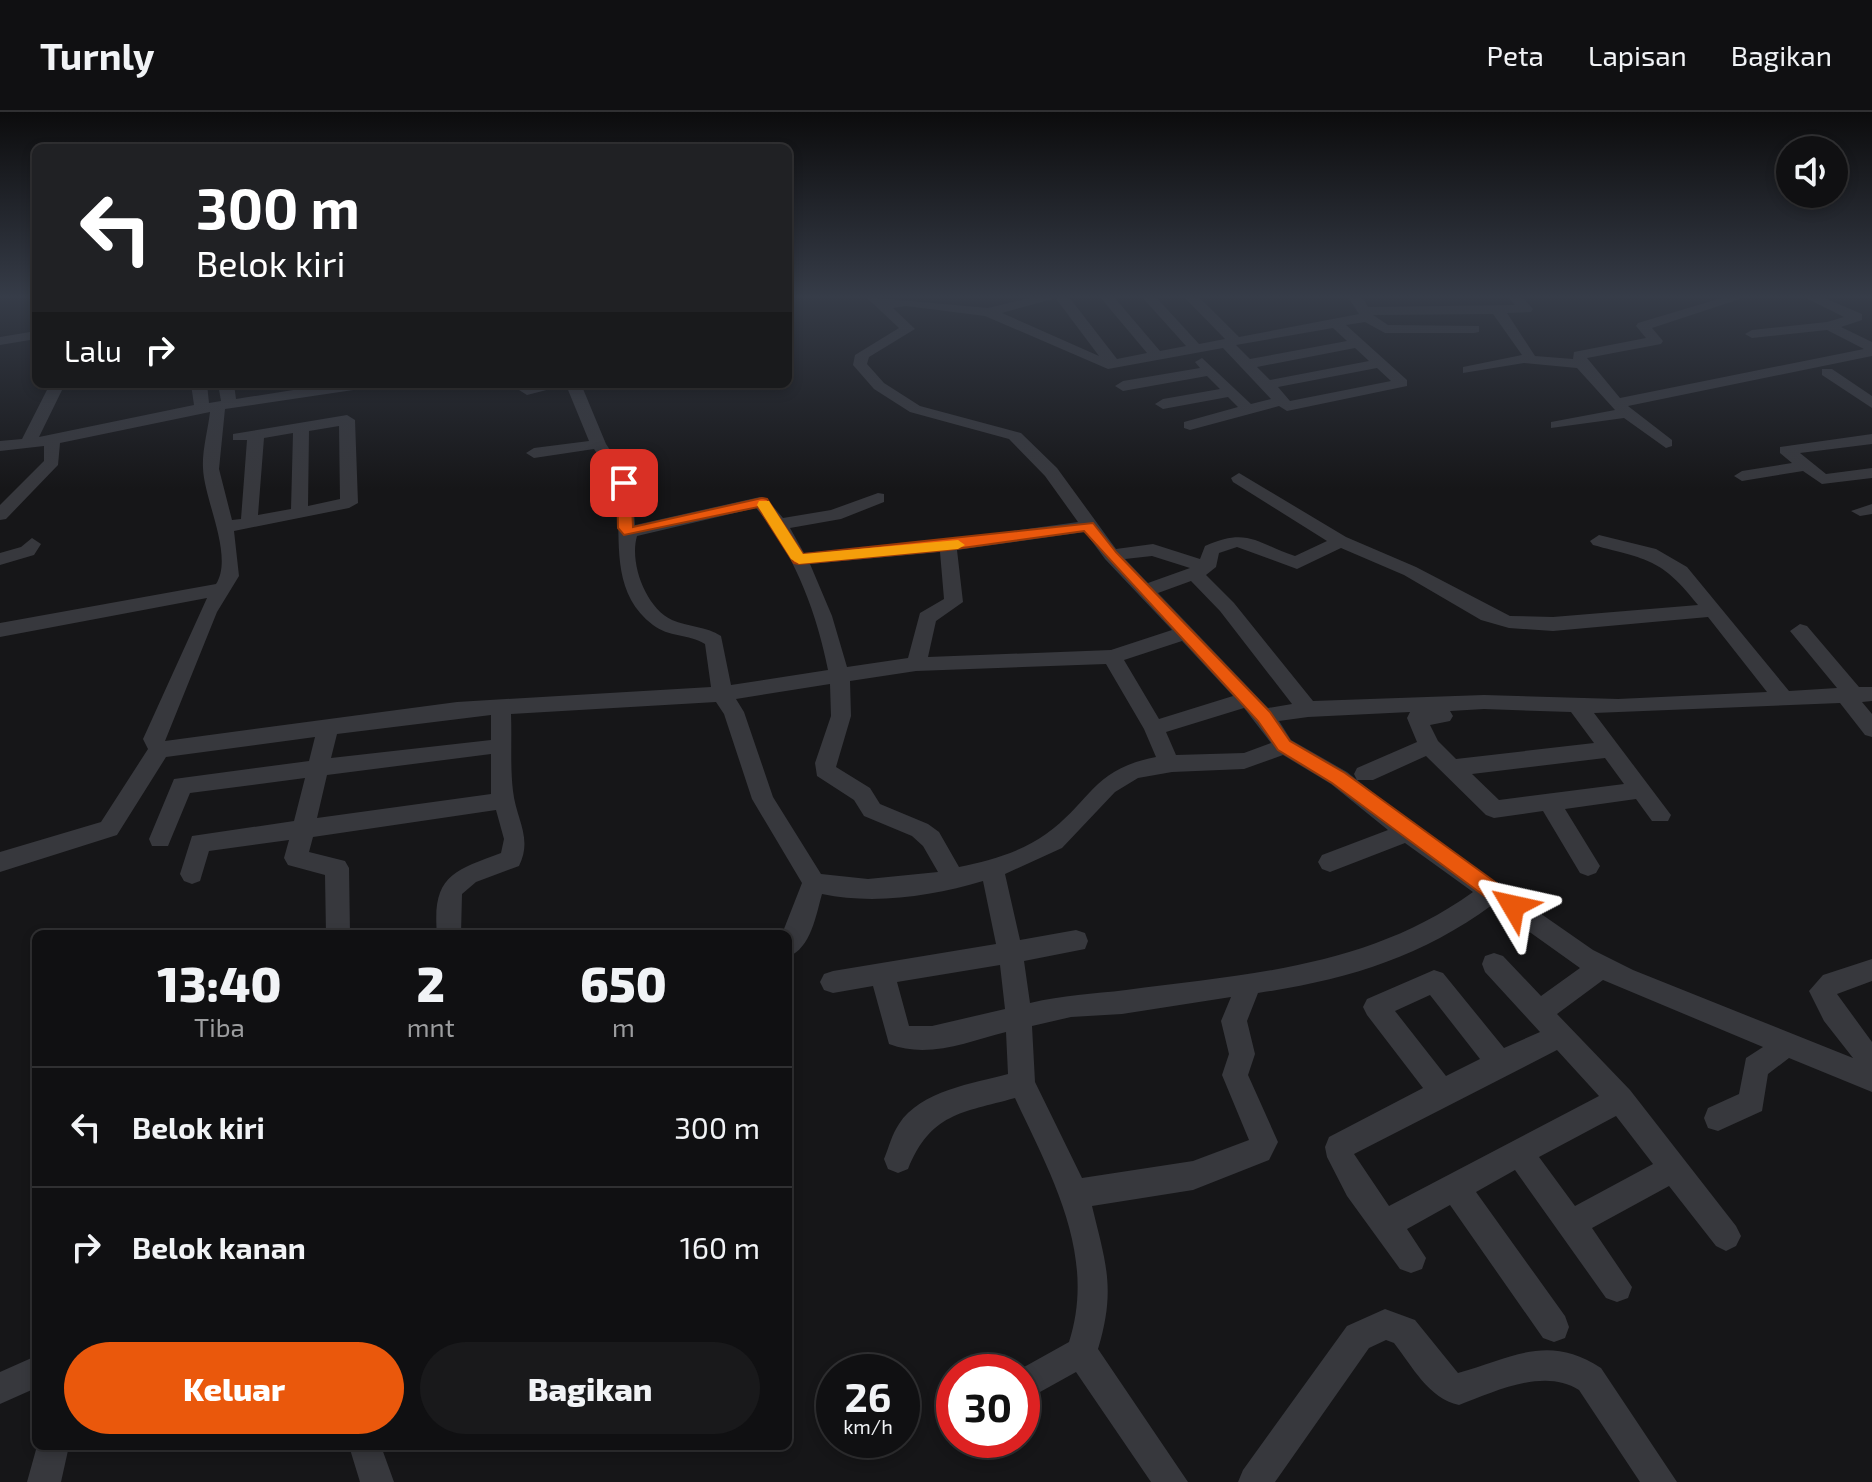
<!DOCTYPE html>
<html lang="id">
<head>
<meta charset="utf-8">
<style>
  body { margin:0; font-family:"Exo 2",sans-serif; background:#19191b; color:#f1f3f6; height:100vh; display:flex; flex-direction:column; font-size:30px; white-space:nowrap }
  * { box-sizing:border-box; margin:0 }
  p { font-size:26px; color:#9c9d9f }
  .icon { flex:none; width:44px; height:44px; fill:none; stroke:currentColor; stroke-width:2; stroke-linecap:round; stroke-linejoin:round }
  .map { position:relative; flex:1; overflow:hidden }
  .side { position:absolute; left:32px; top:818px; width:760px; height:520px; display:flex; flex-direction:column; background:#101012; border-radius:12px; box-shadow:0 4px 12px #0003,0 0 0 2px #303032 }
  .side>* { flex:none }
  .hud { position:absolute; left:32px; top:32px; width:760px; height:244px; border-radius:12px; box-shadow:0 4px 12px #0003,0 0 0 2px #303032; background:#202124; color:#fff; overflow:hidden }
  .controls { position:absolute; left:1776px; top:24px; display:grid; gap:16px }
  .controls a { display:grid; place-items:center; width:72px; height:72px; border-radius:50%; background:#101012; box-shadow:0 4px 12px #0003,0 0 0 2px #303032; font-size:40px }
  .speed { position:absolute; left:816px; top:1242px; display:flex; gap:16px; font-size:40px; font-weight:700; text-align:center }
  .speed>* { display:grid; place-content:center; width:104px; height:104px; border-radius:50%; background:#101012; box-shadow:0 4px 12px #0003,0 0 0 2px #303032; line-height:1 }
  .speed small { font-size:20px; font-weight:400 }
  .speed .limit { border:12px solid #d22; background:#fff; color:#111 }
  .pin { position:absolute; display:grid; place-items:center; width:68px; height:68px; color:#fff; margin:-34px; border-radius:16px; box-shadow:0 4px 12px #0006 }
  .me { position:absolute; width:88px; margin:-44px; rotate:306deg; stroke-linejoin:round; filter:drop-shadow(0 0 6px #0008) }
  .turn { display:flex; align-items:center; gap:28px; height:168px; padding:0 32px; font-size:36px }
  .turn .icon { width:104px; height:104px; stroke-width:2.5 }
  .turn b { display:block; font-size:56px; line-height:68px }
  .then { display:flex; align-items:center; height:76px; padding:0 32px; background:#0003; gap:16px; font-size:30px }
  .eta { display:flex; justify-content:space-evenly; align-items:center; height:136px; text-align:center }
  .eta b { font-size:48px; font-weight:800; line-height:56px }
  .primary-button { display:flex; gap:16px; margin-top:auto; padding:16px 32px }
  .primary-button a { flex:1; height:92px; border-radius:48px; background:#ea580c; color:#fff; font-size:32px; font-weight:800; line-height:92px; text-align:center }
  .primary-button a+a { background:#19191b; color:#f1f3f6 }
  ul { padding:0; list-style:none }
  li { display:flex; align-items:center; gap:24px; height:120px; padding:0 32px; border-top:2px solid #303032 }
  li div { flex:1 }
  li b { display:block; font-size:30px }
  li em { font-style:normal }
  header { display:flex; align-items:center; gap:48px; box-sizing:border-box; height:112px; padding:0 40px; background:#101012; border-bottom:2px solid #303032 }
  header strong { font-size:38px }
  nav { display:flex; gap:44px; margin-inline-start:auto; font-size:28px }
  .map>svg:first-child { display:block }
</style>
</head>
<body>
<header>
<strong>Turnly</strong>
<nav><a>Peta</a><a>Lapisan</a><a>Bagikan</a></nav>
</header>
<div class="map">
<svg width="1872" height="1370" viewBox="0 0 1872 1370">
  <rect width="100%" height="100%" fill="#161618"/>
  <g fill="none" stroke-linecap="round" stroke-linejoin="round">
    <!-- minor -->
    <path fill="#37383d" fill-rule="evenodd" d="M866,185L988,196L1033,185H1069L1117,247L1147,241L1100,185H1114L1160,239L1186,234L1142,185H1156L1199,232L1225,227L1184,185H1199L1239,225L1359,202L1348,185H1362L1368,195L1515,193L1508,185H1522L1533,197L1531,200L1507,201L1535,244L1573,247L1574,240L1646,226L1636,214L1638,211L1725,185H1746L1652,216L1663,229L1661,232L1587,246L1620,286L1864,237L1827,218L1752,226L1745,222L1752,218L1827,210L1844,205L1804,185H1822L1862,202V208L1841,215L1872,230V244L1628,294L1672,328V334L1666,336L1624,306L1551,316V310L1615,298L1577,256L1524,251L1463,261V255L1522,243L1493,202L1373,203L1388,213L1479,214V220L1474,221H1385L1365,210L1346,213L1407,268V274L1287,299L1279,294L1190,318L1184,316V310L1238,295L1228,285L1163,297L1155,292L1163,287L1220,277L1207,264L1123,279L1115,274L1123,269L1200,256L1195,250L1202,246L1251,292L1271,287L1223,236L1108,257L985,204L906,194L893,196L915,217L869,245L867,252L884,271L920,294L1021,321L1057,356L1116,437L1153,432L1200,447L1205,434C1248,415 1256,431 1295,444L1327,429L1233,370L1231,366L1239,361L1346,425L1416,455L1510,504L1553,505L1698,493C1661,446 1648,448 1593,433L1590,429L1599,423L1656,437L1687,455L1789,579L1837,576L1790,519L1800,512L1807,514L1859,575H1872V589L1862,590L1872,602V625L1865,623L1840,591L1594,601L1671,703L1668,709H1652L1636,687L1565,697L1600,754L1596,761L1588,764L1580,761L1543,699L1494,706L1486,703L1426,644L1373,668H1357L1354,662L1357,656L1417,630L1407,606L1410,600L1308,605L1279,609L1291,628L1347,660L1415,714L1593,838L1633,858L1853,946L1824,909L1809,879L1823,863L1872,847V869L1837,882L1872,930V980L1789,946L1768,962L1762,999L1718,1019L1708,1016L1704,1006L1708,996L1739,982L1746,946L1763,935L1603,868L1557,902L1630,978L1736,1114L1741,1124L1736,1134L1726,1139L1716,1134L1669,1074L1592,1116L1632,1175L1628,1186L1617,1190L1606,1186L1515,1058L1476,1080L1565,1204L1569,1215L1565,1226L1554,1230L1543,1226L1450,1093L1407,1117L1426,1146L1422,1157L1411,1161L1400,1157L1347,1084L1327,1045L1325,1035L1329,1025L1423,976L1367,903L1363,895L1367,887L1434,858L1443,861L1504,936L1540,920L1485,860L1482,852L1485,844L1494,841L1503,844L1541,884L1580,856L1492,793C1420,846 1345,868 1258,881L1247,909L1255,942L1248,963L1278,1030L1269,1048L1193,1078L1092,1094C1106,1152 1116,1177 1098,1237L1188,1370H1151L1076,1260L1022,1290V1260H1015L1069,1230C1097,1143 1051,1063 1015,986C961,1001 931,1001 908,1057L898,1061L888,1057L884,1047C889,1035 892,1022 899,1012C920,979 974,971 1008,962L1006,920C967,930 928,947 889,932L873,874L833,881L824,878L820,870L824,862L833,859L996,832L983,769C933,784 874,793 822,782C816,803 811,836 788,845V822H782L802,771L752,687L724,602L716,590L511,602C512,628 510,654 513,679C516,707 533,726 519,754L476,770L462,782L461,822H437C432,765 452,759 501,741L504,727L496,698L313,725L309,740L345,749L349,756L350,822H326L325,763L288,753L284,746L289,728L209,739L200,769L192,772L184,769L180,762L192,724L294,709L305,666L190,681L168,734H152L149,727L174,667L309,649L315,625L166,645L117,723L0,760V740L101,710L148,637L143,627L207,486L0,525V511L216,472C234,444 204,388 203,356C202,338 208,318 210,300L60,331L58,353L6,407L0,408V393L44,349V334L0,339V329L22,327L50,272L64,274L39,325L194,293L191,272H207L209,291L221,289L218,272H234L236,287L331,272H368L360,277L225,297L219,357L232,408L241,407L247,328H233V322L347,303L355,308L358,391L349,396L234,419L239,464L217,500L165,629L457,590L711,575L705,532C689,522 668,525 653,513C607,478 623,422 616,375C614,362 601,348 594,337L534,346L526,341L534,336L589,329L566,273L527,283L519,278L535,272H581L606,332L632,371L635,413L760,385L766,386L783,406L831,398L878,381L884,382V390L841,407L790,416L804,441L948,428L1078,410L1045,364L1009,327L910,300L874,277L853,253L855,243L899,216ZM1056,186L1057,188L1099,244L1002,201ZM1333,216L1347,229L1250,247L1236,233ZM1355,236L1369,249L1270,268L1257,255ZM1377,256L1391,269L1290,289L1278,275ZM339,314L340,387L308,394L309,319ZM293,321L291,397L258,403L264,326ZM756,396C794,440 817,501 828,558L731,573L721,524C706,514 688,515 672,508C646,496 629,451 637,424ZM1085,420L1105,447L1172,518L1111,538L928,545L936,509L963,490L957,438ZM1237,435L1297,457L1341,436L1404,463L1481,508L1509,516L1553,519L1708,505L1767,580L1618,587L1484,583L1313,589L1234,491L1206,463L1216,455L1219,441ZM940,440L944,487L920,501L908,546L847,555L832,504L810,452ZM1152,444L1190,456L1148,471L1125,447ZM1191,469L1220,499L1292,592L1268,596L1158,481ZM1182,529L1233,584L1159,607L1124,548ZM1106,552L1144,617L1156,645C1092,657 1091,690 1046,722C1021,740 989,749 959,755L939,720L928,712L880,692L870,676L836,655L851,604L850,569L916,559ZM830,572L831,604L815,651L817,664L854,688L864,704L912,724L923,734L938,760L868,767L821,762L773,685L744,600L736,587ZM1244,596L1271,631L1244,641L1176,643L1166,620ZM1484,597L1571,600L1594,631L1456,647L1438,629L1430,613L1450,609L1453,604L1450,599ZM491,603V628L331,646L337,622ZM491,642V682L317,706L327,663ZM1283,643L1331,672L1388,718L1322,743L1318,750L1322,757L1330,760L1405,731L1473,780C1369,855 1249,862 1126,878C1093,882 1063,883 1030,891L1024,849L1085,837L1088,829L1085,821L1076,818L1020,828L1005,762L1062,736L1115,680L1138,666L1172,660L1244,657ZM1605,646L1624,672L1499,688L1472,662ZM1000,853L1005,897L932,914H909L897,870ZM1430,883L1480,947L1446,964L1395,899ZM1231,885L1221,909L1229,942L1222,963L1249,1028L1193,1049L1082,1066L1035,970L1032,914L1071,905L1122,902ZM1557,938L1599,984L1389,1094L1354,1042ZM1616,1004L1653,1052L1575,1094L1539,1045Z
      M36,219V227L0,233V225Z
      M1822,257H1832L1872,284V296L1822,263Z
      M1872,322V332L1800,341L1826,362L1872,356V366L1822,372L1803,359L1742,369L1734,364L1742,359L1792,351L1780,341V335Z
      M1872,392V402L1860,404L1851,399Z
      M32,426L41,432L34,443L0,453V441L21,435Z
      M1385,1197L1415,1208L1458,1261C1512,1246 1548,1221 1601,1256L1677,1370H1640L1579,1278C1544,1255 1494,1280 1459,1293C1429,1287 1412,1254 1394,1231L1386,1228L1369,1236L1275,1370H1238L1243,1358L1347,1214Z
      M36,1244V1276L0,1292V1260Z
      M37,1334H69L61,1370H27Z
      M349,1334H381L394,1370H360Z"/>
  </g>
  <!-- sky -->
  <linearGradient id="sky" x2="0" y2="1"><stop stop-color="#0c0c0d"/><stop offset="0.49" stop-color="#363c48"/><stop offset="1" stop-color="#363c48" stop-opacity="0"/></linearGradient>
  <rect width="1872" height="377" fill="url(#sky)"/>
  <!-- route -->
  <path fill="#ea580c" stroke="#983908" stroke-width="2" d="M624,367L631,371L633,415L762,386L767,387L803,442L1093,411L1116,440L1270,600L1290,629L1345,661L1520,788L1522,794L1520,800H1506L1332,671L1278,638L1258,609L1084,419L948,438L799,452L794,451L758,395L624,423L618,416L617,371Z"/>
  <!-- slow -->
  <path fill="#f59e0b" d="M759,389H769L803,442L958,428L965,433L958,437L799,452L791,447L757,393Z"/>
</svg>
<div class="controls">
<a><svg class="icon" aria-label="sound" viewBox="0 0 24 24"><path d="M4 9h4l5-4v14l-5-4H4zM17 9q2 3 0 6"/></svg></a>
</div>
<div class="speed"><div>26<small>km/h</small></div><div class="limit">30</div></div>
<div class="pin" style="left:624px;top:371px;background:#d93025"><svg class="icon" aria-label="arrive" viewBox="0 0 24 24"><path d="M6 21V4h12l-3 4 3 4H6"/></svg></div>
<svg class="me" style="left:1513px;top:794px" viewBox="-20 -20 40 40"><path d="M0-17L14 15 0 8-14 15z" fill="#ea580c" stroke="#fff" stroke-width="4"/></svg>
<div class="hud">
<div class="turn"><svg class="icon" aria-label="left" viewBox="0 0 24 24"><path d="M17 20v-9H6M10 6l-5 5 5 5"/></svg><div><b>300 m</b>Belok kiri</div></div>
<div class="then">Lalu<svg class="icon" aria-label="right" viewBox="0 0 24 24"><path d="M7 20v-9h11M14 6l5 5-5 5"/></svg></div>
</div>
<section class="side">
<div class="eta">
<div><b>13:40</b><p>Tiba</p></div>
<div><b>2</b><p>mnt</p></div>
<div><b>650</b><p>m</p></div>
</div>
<ul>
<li><svg class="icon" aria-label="left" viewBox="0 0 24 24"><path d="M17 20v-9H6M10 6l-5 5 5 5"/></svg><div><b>Belok kiri</b></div><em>300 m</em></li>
<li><svg class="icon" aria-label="right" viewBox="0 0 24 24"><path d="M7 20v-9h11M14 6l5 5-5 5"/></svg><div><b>Belok kanan</b></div><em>160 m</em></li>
</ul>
<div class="primary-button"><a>Keluar</a><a>Bagikan</a></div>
</section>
</div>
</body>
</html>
